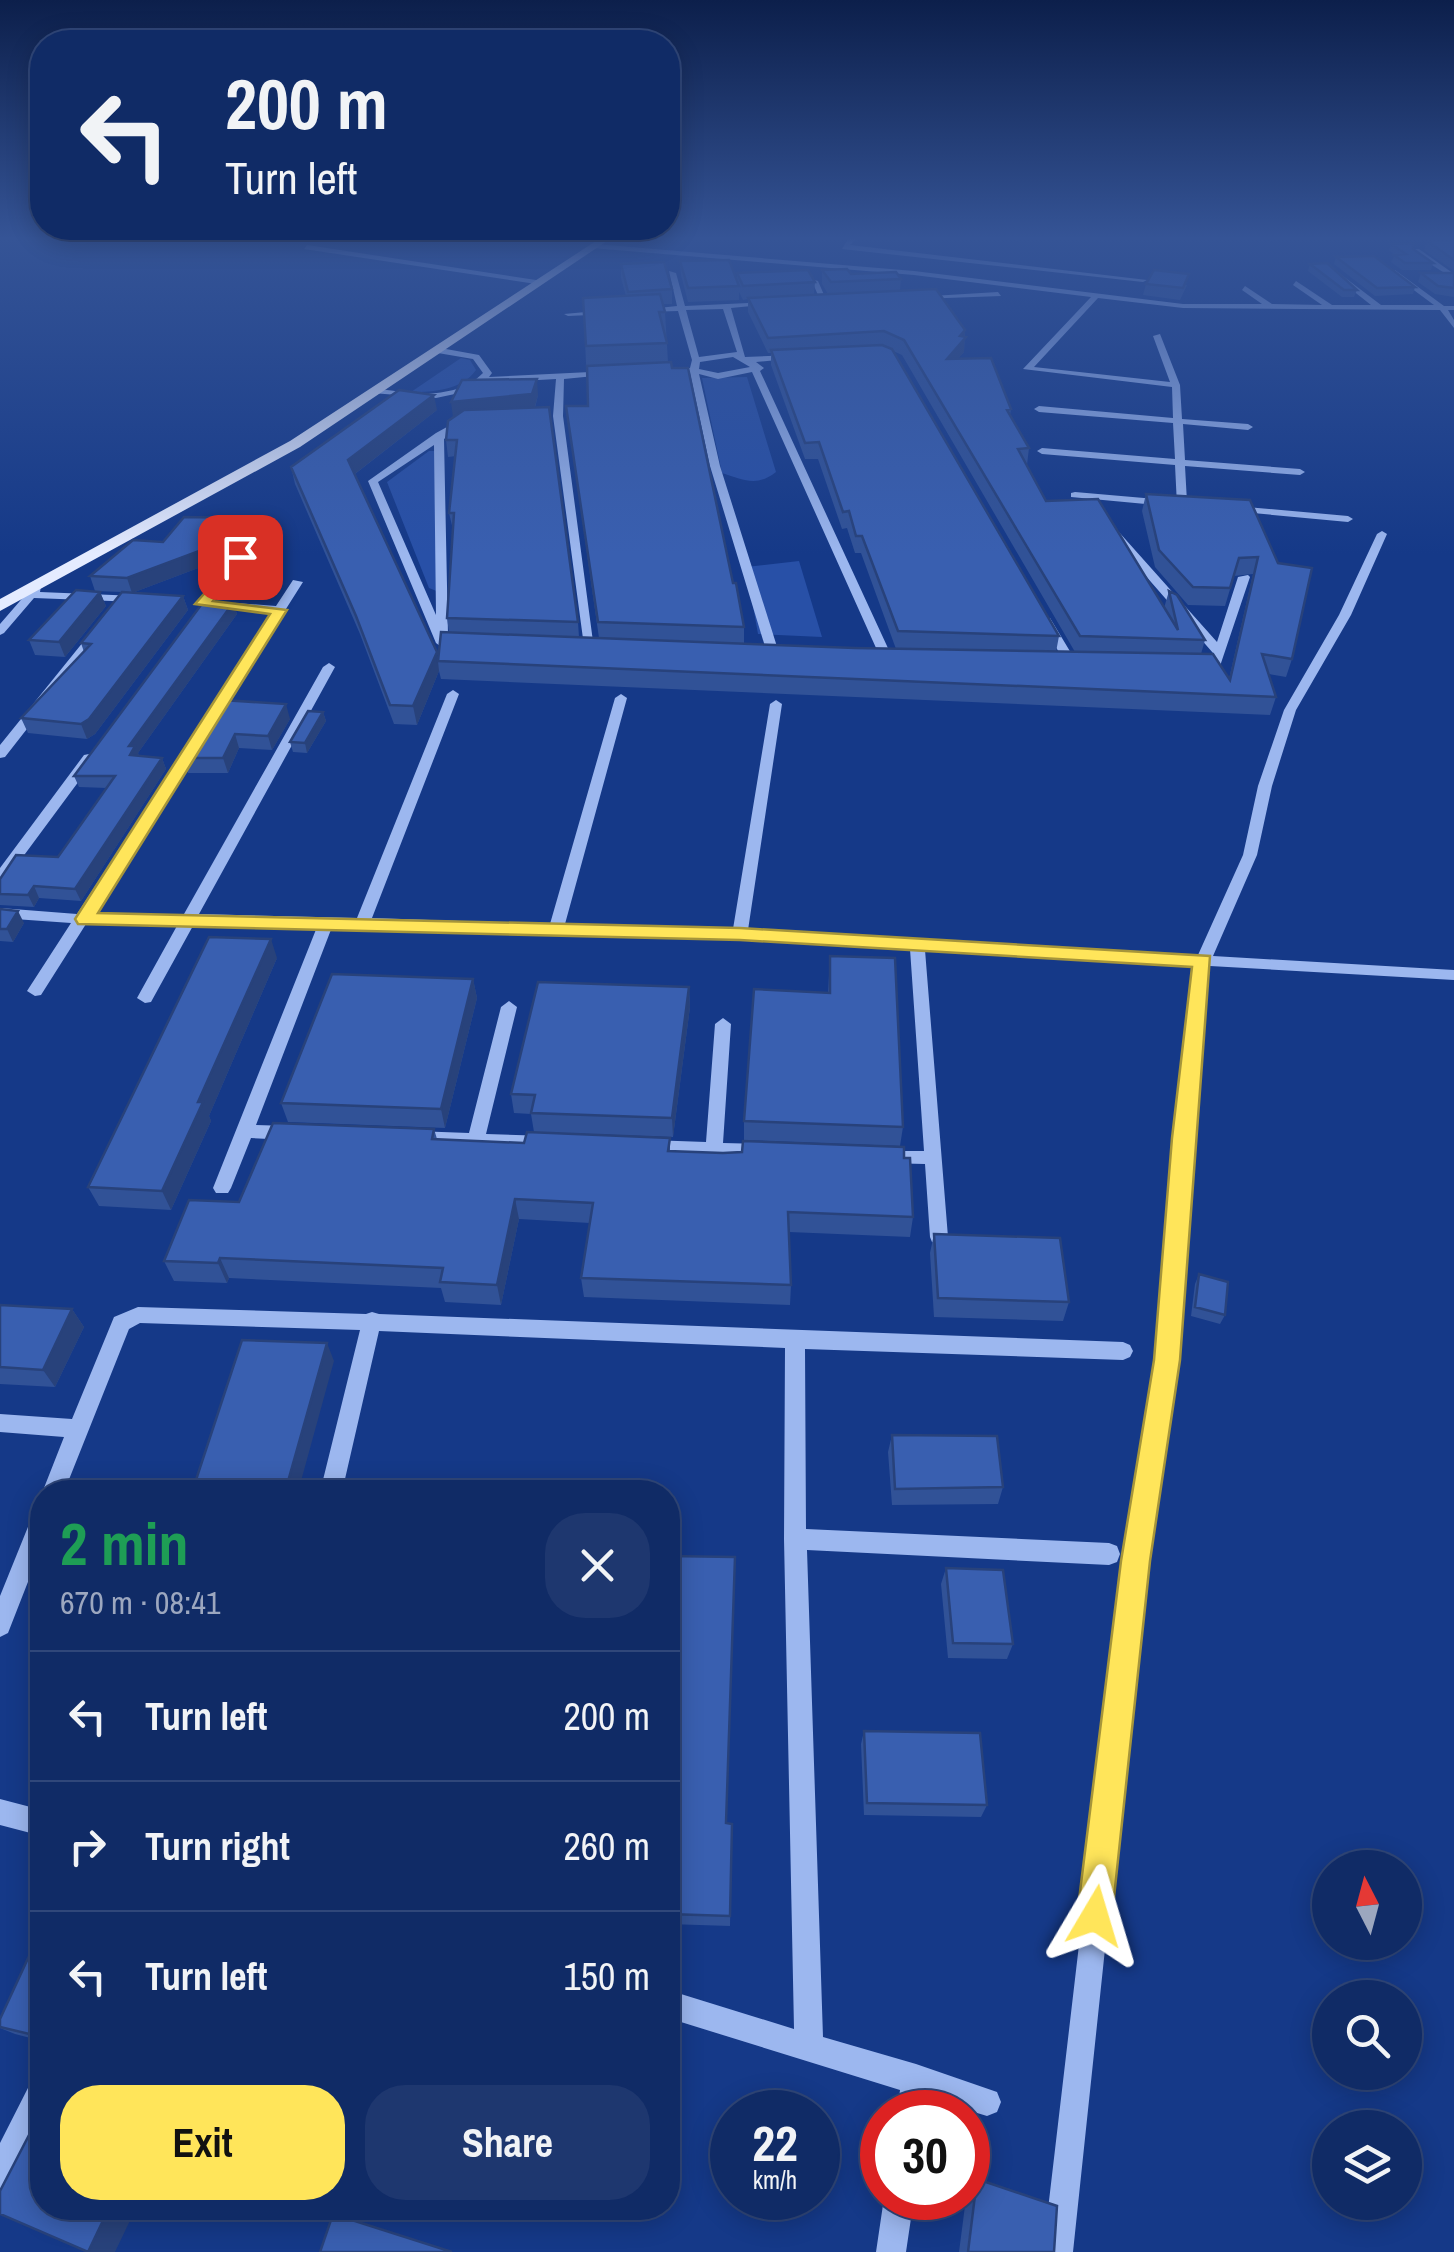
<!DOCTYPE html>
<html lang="en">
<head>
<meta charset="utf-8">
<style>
  body { margin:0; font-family:"Archivo Narrow",sans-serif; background:#1e376f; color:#f1f3f6; height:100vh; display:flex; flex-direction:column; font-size:38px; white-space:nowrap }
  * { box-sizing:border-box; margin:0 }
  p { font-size:32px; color:#9ca7bf }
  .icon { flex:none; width:55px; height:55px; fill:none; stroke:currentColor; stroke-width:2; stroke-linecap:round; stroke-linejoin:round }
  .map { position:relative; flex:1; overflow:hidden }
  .details { position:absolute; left:30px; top:1480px; width:650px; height:740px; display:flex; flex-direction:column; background:#102b66; border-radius:40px; box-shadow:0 5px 25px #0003,0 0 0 2px #30477a }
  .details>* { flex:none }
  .guide { position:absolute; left:30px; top:30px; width:650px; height:210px; border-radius:40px; box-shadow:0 5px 25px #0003,0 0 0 2px #30477a; background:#102b66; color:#f1f3f6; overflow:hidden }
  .needle { width:65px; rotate:354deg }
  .fabs { position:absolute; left:1312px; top:1850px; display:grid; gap:20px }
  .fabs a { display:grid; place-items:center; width:110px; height:110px; border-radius:50%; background:#102b66; box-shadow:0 5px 25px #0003,0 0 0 2px #30477a; font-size:50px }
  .speed { position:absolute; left:710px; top:2090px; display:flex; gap:20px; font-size:50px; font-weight:700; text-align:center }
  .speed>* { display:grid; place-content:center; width:130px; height:130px; border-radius:50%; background:#102b66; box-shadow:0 5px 25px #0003,0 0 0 2px #30477a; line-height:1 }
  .speed small { font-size:25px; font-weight:400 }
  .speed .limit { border:15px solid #d22; background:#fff; color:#111 }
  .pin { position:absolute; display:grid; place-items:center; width:85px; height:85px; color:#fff; margin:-42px; border-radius:20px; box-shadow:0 5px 15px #0006 }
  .me { position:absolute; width:110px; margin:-55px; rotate:7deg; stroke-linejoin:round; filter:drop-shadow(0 0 8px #0008) }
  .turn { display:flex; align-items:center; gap:35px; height:210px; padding:0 30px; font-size:45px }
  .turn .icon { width:130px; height:130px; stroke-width:2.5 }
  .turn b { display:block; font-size:70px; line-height:85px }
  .round { display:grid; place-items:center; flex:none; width:105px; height:105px; border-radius:40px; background:#1e376f }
  .summary { display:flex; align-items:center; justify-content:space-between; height:170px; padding:0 30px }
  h1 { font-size:60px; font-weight:800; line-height:75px; color:#1e9e55 }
  .primary-button { display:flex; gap:20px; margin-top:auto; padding:20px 30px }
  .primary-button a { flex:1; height:115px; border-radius:40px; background:#ffe55a; color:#111; font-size:40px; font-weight:800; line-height:115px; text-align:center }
  .primary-button a+a { background:#1e376f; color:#f1f3f6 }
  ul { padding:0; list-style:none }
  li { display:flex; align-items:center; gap:30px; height:130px; padding:0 30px; border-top:2px solid #30477a }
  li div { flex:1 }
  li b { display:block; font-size:38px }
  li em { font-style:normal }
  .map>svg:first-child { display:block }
</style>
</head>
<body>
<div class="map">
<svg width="1454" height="2252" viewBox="0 0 1454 2252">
  <rect width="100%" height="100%" fill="#153988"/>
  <!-- green -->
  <path fill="#2850a7" d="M461,358L470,360L476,370C462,390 434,392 411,392Z
    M747,377L776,472C757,487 744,480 722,473L702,378Z
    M429,451H437L439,592L429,588L387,482Z
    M799,561L822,637L758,634L746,567Z"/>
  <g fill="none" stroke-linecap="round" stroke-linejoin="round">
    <!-- minor -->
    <path fill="#9cb7ef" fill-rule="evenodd" d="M848,239H856L850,245L1147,280L1143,282L842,249Z
      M1448,239H1454V242Z
      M595,244L914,271L1183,304H1262L1242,290L1245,286L1272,304L1322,305L1293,285L1296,281L1332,305H1371L1328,271L1331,267L1381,305H1434L1392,274L1395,270L1444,306H1454V310H1448L1454,320V328L1440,310L1183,308L1098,298L1034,367L1170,382L1153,336L1160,334L1180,385L1182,419L1248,424L1253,427L1248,430L1183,424L1185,460L1300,469L1305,472L1300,475L1185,466L1187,502L1199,506C1194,511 1182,510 1177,505L1175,465L1042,454L1037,451L1042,448L1175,459L1173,423L1039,412L1034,409L1039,406L1173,418L1172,387L1023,369L1091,297L914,275L592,248Z
      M307,245L536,280L540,282L536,284L304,249Z
      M1413,249H1419L1454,274V279L1413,253Z
      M669,271L676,273L685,306L768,302L772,304L731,308L745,357L794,355L798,358L756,362L764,368L760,371L893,659L891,662L881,659L752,372L718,379L699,374L720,466L779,653L773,657L767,653L710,466L690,373L667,375L663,372L690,368L692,360L678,311L644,312L640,310L677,306ZM723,309L737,352L699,357L686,310ZM733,357L750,367L718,373L699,369L700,362Z
      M811,279L818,281L828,304L821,302Z
      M998,292L1001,296L919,299L915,297Z
      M608,310L611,314L568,316L564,314Z
      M435,347L479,355L492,373L489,377L611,371L615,374L564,379L563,416L594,649L584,646L553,416L556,379L483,383L469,391L436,398L372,393L375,388C411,394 455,401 483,373L473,359L432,352Z
      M467,416L472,419L470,421L444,439L448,635L446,638L463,643C457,649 442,649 436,643L368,481L436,433ZM434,445L436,615L378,482Z
      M1075,492L1167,500L1172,503L1167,506L1071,497V493Z
      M1235,506L1348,516L1353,519L1348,522L1231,511V507Z
      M1110,531H1118L1217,642L1238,577L1248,575L1250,577L1219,669H1198V663L1210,662L1213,653L1110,535Z
      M1382,531L1387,534L1351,615L1296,710L1272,786L1257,855L1213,956L1454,970V980L1210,966L1192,1138L1177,1360L1146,1561L1073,2252H1043L1124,1561L1157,1360L1174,1138L1195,965L925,950L948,1237L946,1242L939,1245L932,1242L930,1237L925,1164L884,1163L878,1161L875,1156L878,1151H924L910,949L740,939L332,927L256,1125L289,1126L298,1133L289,1140L251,1138L231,1188L228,1193H216L213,1188L317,927L194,924L151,1002L145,1003L137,998L178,924H86L41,995L35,996L27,991L71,923L0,918V908L77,914L188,744L195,740L202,744L92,915L184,914L323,667L329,663L335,667L199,914L357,918L447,694L453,690L459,694L372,918L550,924L615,698L621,694L627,698L565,924L733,929L770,704L776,700L782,704L748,930L1198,955L1243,855L1258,786L1284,710L1339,615L1377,534Z
      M254,532L263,534L211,601L276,606L293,580L303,582L217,718L211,722L205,718L271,613L203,607L197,604Z
      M33,586H41L40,592L137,596L143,599L137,602L34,598L4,633L0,635V624Z
      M1042,618H1050L1077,663L1075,666H1067L1040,620Z
      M92,631L102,633L5,757L0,758V745Z
      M89,754L96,758L5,881L0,883V868L84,755Z
      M509,1001L517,1007L486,1134L548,1136L554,1138L557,1143L554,1148L408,1143L405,1138L408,1133L414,1131L469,1133L501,1007Z
      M723,1018L731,1024L723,1143L763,1144L769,1146L772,1151L769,1156L643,1152L640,1147L643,1142L649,1140L706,1142L715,1024Z
      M138,1307L366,1314L372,1312L379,1314L1123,1342L1130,1345L1133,1351L1130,1357L1123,1360L805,1349L806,1529L1109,1543L1117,1546L1120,1554L1117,1562L1109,1565L807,1550L823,2037L916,2064L997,2092L1001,2102L997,2112L987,2116L928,2098L925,2112H897L900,2090L668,2018V1990L794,2029L784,1539L785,1348L379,1331L342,1492H320L360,1330L140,1323L129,1329L64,1492L42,1493L64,1437L0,1432V1414L72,1419L114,1317Z
      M42,1509V1546L8,1633L0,1637V1596L34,1512Z
      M0,1799L42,1810V1836L0,1825Z
      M42,2076V2120L11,2186L0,2190V2143L32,2080Z
      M884,2198H914L906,2252H876Z"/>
    <!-- major -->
    <path fill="#e4ebff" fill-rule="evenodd" d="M599,239H610L300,447L0,611V599L290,441Z"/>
  </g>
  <!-- wall -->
  <path fill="#315297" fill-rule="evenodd" d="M1454,240V271L1424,250L1427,241Z
    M1391,244L1413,249L1433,263L1431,270H1402L1391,262L1395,255L1389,250Z
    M1336,257L1415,287L1413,294L1375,296L1334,264Z
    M680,261L737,281V273L815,282L814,294H828L822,284V270L901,279L900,290L965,330L964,352L958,358L1011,409L1010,415L1029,448L1027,465L1046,501L1164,608L1169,591L1205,640L1201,654L1229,679L1253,574L1234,576L1225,606L1188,605L1155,567L1142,511L1146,494L1250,500L1292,659L1286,677L1269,674L1276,697L1270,715L441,679L439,671L417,725L394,724L360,634L295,484L291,467L437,410L355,474L438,658L449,632L447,618L453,530L449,513L456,456L448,457L446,440L538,395L535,408L578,622L579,637L599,638L566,406H588L583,298L626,296L621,278V264L672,289V304H663L665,312L668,362L733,583L744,627V644L896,649L861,553H855L847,528L842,529L818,459H805L771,365V353H768L748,312V299L743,300L739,292V300L688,302L681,275ZM893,351L902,355L1075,652H1056L1059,636Z
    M1310,264L1357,290L1354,297H1342L1308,271Z
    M1421,273H1454V297L1435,294L1418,282Z
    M1146,284L1187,285L1180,300L1143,295Z
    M245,518L249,532L230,556L132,593L183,596L188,610L95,734L87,739L28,733L21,718L84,652L81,643L122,592L95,591L90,576L163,542Z
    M100,592L106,606L65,657L35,655L29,640Z
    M233,603L237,614L138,753L139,756L162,758L166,769L81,901L39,898L34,907L0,905V879L58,857L107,788L79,787L74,776Z
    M222,700L290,719L272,750L239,748L228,773H188L182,758Z
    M323,712L326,721L307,753L293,752L290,742Z
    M0,909L24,923L13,942L0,941Z
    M830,956L903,1127L900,1146L744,1140V1121L828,993Z
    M277,958L209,1116L211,1121L171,1210L99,1206L88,1187Z
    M473,979L477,998L445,1128L288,1122L281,1103Z
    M689,987L690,1007L673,1137L534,1132L531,1114L514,1113L511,1094Z
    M434,1129L437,1139L524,1143L670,1138V1151L904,1158L913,1217L910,1237L789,1232L791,1285L790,1305L584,1297L581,1278L590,1223L519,1219L501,1305L445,1302L441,1288L229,1278L227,1283L174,1281L164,1261L239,1202Z
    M934,1234L1069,1302L1063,1321L934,1317L930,1253Z
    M1199,1274L1225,1315L1220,1324L1191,1316L1195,1284Z
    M0,1305L72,1309L84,1327L55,1387L0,1384Z
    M892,1435L1003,1487L998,1504L892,1505L888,1452Z
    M668,1556L726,1823L732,1824L730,1926L668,1924Z
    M946,1568L1013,1644L1007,1659L948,1658L941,1584Z
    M864,1731L987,1805L981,1817L864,1815L861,1744Z
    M42,1928V2041L15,2034L0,2028Z
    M977,2179L1054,2252H959L966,2198H968V2185Z"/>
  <!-- shaded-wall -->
  <path fill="#28427b" d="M965,330L964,352L945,374L947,359Z
    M537,379L538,395L534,410L453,417L451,402Z
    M434,395L437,410L352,476L348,460Z
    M245,518L249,532L230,556L132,593L127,578Z
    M100,592L106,606L65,657L59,642Z
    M183,596L188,610L95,734L87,739L81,724Z
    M233,603L237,614L138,753L140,758L130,755L129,746Z
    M437,652L439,671L417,725L413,706Z
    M286,704L290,719L272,750L268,736Z
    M323,712L326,721L307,753L305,743Z
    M235,734L239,748L228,773L223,758Z
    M162,758L166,769L81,901L75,889Z
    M34,886L39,898L34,907L28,895Z
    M18,911L24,923L13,942L7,929Z
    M271,939L277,958L209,1116L211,1121L171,1210L162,1191L198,1102Z
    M473,979L477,998L445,1128L441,1109Z
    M689,987L690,1007L673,1137L672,1118Z
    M515,1199L519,1219L501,1305L497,1285Z
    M220,1258L229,1278L227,1283L218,1263Z
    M72,1309L84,1327L55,1387L43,1370Z
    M327,1343L334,1361L298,1492H285Z
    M109,2208H136L115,2252H88Z"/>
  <!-- building -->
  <path fill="#395fb0" stroke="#28427b" stroke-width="2.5" d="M1454,240V260L1427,241Z
    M1413,243V249L1433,263H1405L1394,255L1406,254L1391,244Z
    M1374,256L1415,287L1377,288L1336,257Z
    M729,260L739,286L688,288L680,261Z
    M664,262L672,289L628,292L621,264Z
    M1327,263L1357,290H1344L1310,264Z
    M847,269L851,274L896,272L901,279L831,282L822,270Z
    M808,270L815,282L743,286L737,273Z
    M1154,270L1189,274L1183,288L1146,284Z
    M1421,273H1454V288L1438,286Z
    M936,289L965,330L960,336L966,337L947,359L991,358L1011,409L1007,410L1029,448L1018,449L1046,501L1098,499L1178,630L1169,591L1177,595L1205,640L1080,636L904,340L884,331L768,338L748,298Z
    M660,294L665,312H659L667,343L586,346L583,298Z
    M882,345L892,349L1059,636L898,631L862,536H856L849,511L843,512L819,442L805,443L771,350Z
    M671,362L672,368H688L733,583H736L744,627L598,622L566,406H588L587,366Z
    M537,379L532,394L451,402L462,380Z
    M399,390L434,395L348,460L437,652L413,706L390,705L356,616L291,467Z
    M549,407L578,622L447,618L454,513H449L457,440H446L448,421L464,410Z
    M1146,494L1250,500L1278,563L1312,568L1292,659L1262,654L1276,697L438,661L441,632L855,648L1213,654L1230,680L1258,557L1239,558L1230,588L1193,587L1159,550Z
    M184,517L245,518L226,541L127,578L90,576L133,540L163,542Z
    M76,590L100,592L59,642L29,640Z
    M122,592L183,596L89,719L81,724L21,718L91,644L81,643Z
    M204,601L233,603L129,746H135L130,755L162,758L75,889L34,886L28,895L0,894V879L16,855L58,857L115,776H74Z
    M222,700L286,704L268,736L235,734L223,758H182Z
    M308,711L323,712L305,743L290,742Z
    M0,909L18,911L7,929H0Z
    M209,937L271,939L198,1102H203L162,1191L88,1187Z
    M830,956L895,958L903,1127L744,1121L754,989L830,993Z
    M332,974L473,979L441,1109L281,1103Z
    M538,982L689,987L672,1118L531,1113L535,1095L511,1094Z
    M273,1123L434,1129L432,1139L524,1143L527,1132L670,1138L668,1151L723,1153L742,1152L743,1141L904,1147V1158H910L913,1217L788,1212L791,1285L581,1278L593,1203L515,1199L497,1285L440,1282L443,1268L220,1258L218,1263L164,1261L189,1200L239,1202Z
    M934,1234L1060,1238L1069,1302L938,1298Z
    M1199,1274L1228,1282L1225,1315L1195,1307Z
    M0,1305L72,1309L43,1370L0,1367Z
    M242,1340L327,1343L285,1492H192Z
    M892,1435L997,1436L1003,1487L895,1489Z
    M668,1556L735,1557L726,1823L732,1824L730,1916L668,1914Z
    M946,1568L1003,1570L1013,1644L953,1643Z
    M864,1731L980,1733L987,1805L867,1803Z
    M42,1928V2037L0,2027V2019Z
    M42,2110V2208H109L88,2252L0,2214V2191Z
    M977,2179L1057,2206L1054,2252H968Z
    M333,2214L452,2252H320Z"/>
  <!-- sky -->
  <linearGradient id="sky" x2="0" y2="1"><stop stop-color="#0c1f4b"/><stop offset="0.43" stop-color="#355496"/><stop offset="1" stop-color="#355496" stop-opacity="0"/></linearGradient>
  <rect width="1454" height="554" fill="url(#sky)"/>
  <!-- route -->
  <path fill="#ffe55a" stroke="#a6953a" stroke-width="2.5" d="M240,553L247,557L213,601L287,610L98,913L740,928L1210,956L1180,1360L1150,1561L1112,1916L1107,1928L1095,1933L1082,1928L1077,1916L1121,1561L1154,1360L1172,1138L1192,967L740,940L78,924L75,919L270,614L195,604Z"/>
</svg>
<div class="fabs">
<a><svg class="needle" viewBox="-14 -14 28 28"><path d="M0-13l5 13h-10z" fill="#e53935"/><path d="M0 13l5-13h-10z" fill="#9ca7bf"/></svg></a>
<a><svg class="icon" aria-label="search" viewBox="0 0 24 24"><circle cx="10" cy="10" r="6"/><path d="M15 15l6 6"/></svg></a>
<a><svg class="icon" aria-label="layers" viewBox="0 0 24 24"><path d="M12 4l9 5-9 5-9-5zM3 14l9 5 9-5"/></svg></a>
</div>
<div class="speed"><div>22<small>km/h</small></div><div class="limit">30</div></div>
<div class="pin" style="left:240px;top:557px;background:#d93025"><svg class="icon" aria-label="arrive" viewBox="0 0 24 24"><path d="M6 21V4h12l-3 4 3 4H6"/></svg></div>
<svg class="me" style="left:1095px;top:1916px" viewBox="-20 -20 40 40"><path d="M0-17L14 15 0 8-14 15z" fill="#ffe55a" stroke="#fff" stroke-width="4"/></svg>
<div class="guide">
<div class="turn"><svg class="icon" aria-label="left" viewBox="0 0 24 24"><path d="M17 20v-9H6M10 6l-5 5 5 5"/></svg><div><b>200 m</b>Turn left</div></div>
</div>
<section class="details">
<div class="summary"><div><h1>2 min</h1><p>670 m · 08:41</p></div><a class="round"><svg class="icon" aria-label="close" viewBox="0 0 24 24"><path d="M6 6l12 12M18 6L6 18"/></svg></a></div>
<ul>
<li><svg class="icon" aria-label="left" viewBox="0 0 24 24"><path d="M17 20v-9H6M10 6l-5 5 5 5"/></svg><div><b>Turn left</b></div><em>200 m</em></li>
<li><svg class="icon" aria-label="right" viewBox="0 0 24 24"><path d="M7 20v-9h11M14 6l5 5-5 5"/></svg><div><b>Turn right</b></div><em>260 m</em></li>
<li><svg class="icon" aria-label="left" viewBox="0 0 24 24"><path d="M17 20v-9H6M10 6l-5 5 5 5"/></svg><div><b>Turn left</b></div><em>150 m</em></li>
</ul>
<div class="primary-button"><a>Exit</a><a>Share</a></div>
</section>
</div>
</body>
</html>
